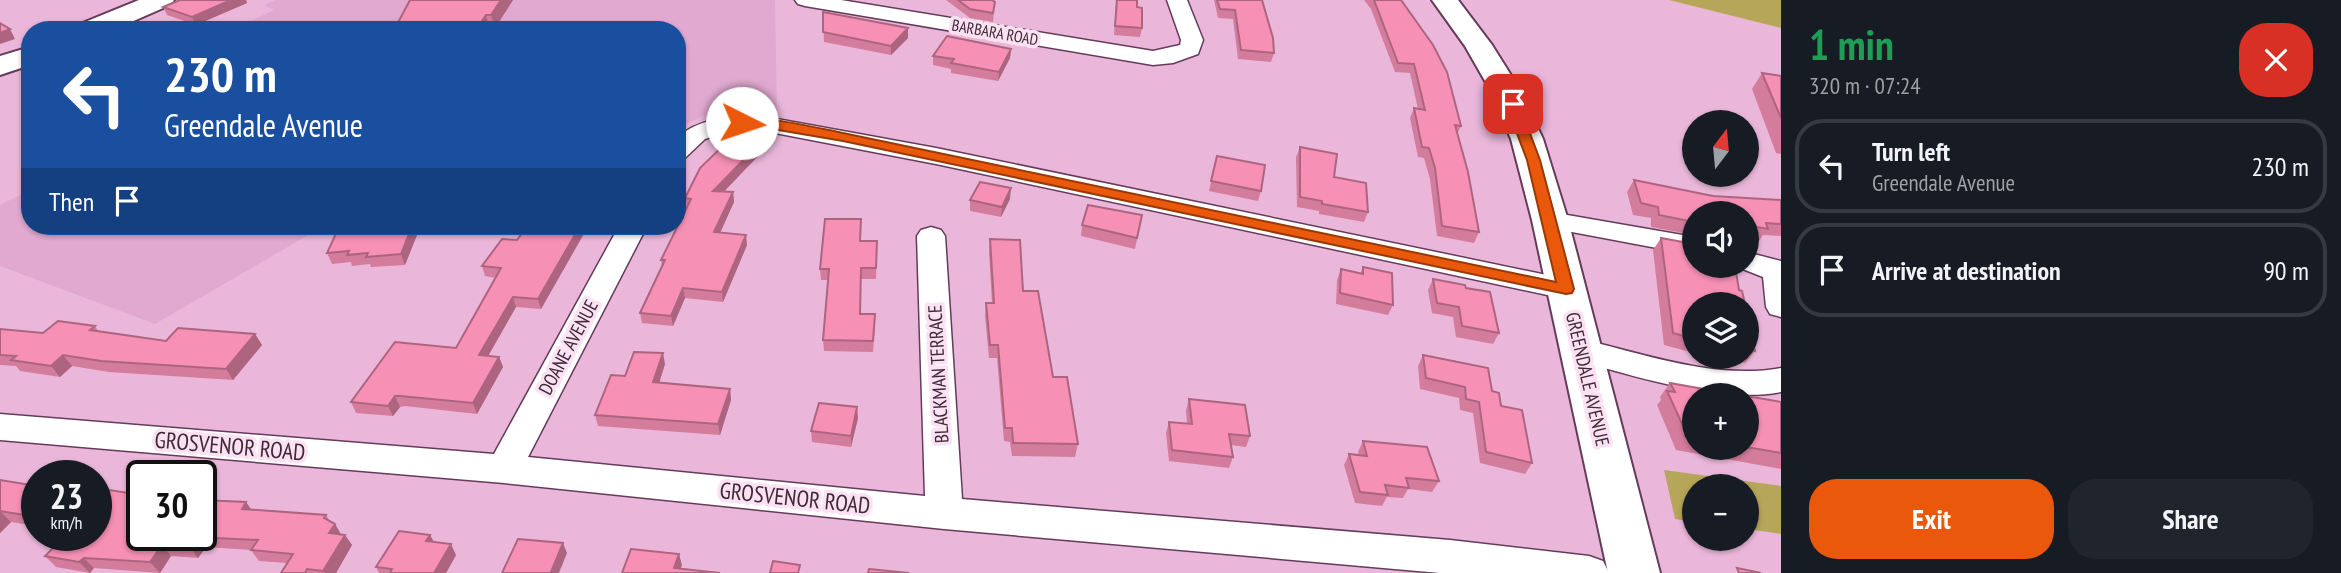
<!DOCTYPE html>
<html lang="en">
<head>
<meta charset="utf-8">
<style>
  body { margin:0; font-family:"PT Sans Narrow",sans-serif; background:#20242c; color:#f1f3f6; height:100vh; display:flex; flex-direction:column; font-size:26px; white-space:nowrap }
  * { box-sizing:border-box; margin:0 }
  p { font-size:23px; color:#9ea1a6 }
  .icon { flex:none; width:38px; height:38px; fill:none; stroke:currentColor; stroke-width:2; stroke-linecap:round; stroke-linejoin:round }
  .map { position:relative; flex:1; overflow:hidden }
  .side { display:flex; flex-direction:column; background:#171b24; width:560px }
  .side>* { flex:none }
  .top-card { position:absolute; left:21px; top:21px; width:665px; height:214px; border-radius:28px; box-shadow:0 2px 5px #0004; background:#1a4fa0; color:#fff; overflow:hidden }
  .needle { width:46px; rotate:16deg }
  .fabs { position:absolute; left:1682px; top:110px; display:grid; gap:14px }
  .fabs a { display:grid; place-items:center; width:77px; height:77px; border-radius:50%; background:#171b24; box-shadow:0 2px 5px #0004; font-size:35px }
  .speed { position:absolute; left:21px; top:460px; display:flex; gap:14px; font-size:35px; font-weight:700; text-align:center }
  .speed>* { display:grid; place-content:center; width:91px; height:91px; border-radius:50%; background:#171b24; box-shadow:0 2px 5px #0004; line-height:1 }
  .speed small { font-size:18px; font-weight:400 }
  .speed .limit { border:4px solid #111; border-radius:10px; background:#fff; color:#111 }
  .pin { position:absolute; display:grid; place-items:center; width:60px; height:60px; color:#fff; margin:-30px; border-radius:14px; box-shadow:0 4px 10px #0006 }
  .me { position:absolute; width:77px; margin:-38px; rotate:94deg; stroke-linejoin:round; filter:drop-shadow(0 0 5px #0008) }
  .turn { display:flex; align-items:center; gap:24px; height:147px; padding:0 28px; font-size:32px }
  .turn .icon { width:91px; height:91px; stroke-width:2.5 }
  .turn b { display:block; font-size:49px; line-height:60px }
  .then { display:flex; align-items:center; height:66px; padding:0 28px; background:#0003; gap:14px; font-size:26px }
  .round { display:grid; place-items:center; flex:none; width:74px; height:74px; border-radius:28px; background:#20242c }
  .head { display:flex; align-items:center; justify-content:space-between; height:119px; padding:0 28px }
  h1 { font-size:42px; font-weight:700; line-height:52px; color:#1e9e55 }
  .button { display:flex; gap:14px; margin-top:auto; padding:14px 28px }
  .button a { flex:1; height:80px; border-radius:28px; background:#ea580c; color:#fff; font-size:28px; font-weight:700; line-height:80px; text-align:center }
  .button a+a { background:#20242c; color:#f1f3f6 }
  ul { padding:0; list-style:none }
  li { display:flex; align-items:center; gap:21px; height:94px; margin:0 14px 10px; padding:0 14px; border:4px solid #363941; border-radius:28px }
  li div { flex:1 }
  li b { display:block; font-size:26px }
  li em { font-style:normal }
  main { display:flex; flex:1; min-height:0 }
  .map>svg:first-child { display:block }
</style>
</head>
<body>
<main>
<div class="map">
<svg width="1781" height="573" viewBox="0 0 1781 573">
  <rect width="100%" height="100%" fill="#eab7da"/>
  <!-- built -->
  <path fill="#e1a9d0" d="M276,0H775L777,112L737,109L703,116L677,128V30H232L274,10L264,5Z
    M30,190V226H324L155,324L0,266V205Z"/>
  <!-- green -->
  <path fill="#b6a65a" d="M1669,0H1781V28Z
    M1664,470L1781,486V534L1747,529L1746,486H1694V522L1675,519Z"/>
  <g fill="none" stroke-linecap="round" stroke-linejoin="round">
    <defs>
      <path id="street" d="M795,0H841L1153,51L1180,45L1181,40L1167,0H1187L1203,40L1198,54L1173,63L1153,65L805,6L798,4Z
        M760,116L936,148L1566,279L1577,282L1581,289L1577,296L1566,299L936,164L760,130L728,131L705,139L686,157L677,159V138C700,117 731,117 760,116Z
        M1550,212L1694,237V255L1540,226L1536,220L1540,214Z
        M619,226H647L528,457L925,496L917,236L921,230L931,227L941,230L945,236L962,499L1450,540L1589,556L1603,561L1609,573H1440L944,529L504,483L0,440V414L494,454Z
        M1746,252L1781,261V317L1770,314L1766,307L1763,277L1735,266H1746Z
        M1581,339C1644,354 1716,380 1781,368V392C1721,404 1629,375 1570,358L1565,350L1570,342Z"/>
      <path id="secondary" d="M139,0H174L170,5L113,30H77L80,24Z
        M1432,0H1458L1492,45L1519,88L1543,139L1568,220L1660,573H1608L1532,220L1511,139L1489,88L1465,46Z
        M30,47V65L0,75V56Z"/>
    </defs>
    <!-- street casing -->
    <use href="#street" stroke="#653b5a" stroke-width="3"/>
    <!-- secondary casing -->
    <use href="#secondary" stroke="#653b5a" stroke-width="4"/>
    <!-- street -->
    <use href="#street" fill="#fff" fill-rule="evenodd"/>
    <!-- secondary -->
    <use href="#secondary" fill="#fff" fill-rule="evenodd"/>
  </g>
  <!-- wall -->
  <path fill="#d47c9c" d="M180,0H246L247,3L196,25L167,15L163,7Z
    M410,0H513L495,28H489Z
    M946,0H992L994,11L993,22L970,18Z
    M1116,0H1137L1142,28L1140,37L1114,35Z
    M1214,0H1262L1274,53L1271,62L1238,59L1233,19L1218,18Z
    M1364,0H1401L1461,126L1457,134L1479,232L1474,243L1437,236L1430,179L1424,158L1418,157L1410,118L1414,108L1418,109L1410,73L1395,72L1371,9Z
    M823,12L908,28V38L891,55L824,42Z
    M1011,49L1010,58L998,81L951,73V69L933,65V56Z
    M1762,73L1781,76V154L1776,153L1752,89Z
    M759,144L760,154L723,192H733L734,202L720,232L747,245L723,302L685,298L673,326L642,323L640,313L662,266L661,260L687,208L685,198Z
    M1300,147L1334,177L1368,212L1364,222L1319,214V211L1297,207L1296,157Z
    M1217,156L1261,191L1258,201L1209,191Z
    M1634,180L1713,196L1781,200V236L1763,235L1759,241L1746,238V214H1694V235L1651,227V218L1633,215L1627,192Z
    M1010,199L1001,217L970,211V200Z
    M1142,215L1135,249L1081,236L1082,225Z
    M586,230L541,309L516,307L488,356L499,357L503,367L477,414L405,406L400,407L393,416L356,413L351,402L456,348L496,278L485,276L482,266L517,240Z
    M861,230V241H877L876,279H861L860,314L875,325L873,352L824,351L823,340L828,280H821L820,269Z
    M417,235L405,265L371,267L370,264L352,266L351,262L332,264L327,253Z
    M1661,238L1694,304V353L1664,345L1653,250Z
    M990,239L1023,291L1078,444L1075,457L1012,456L1010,442L1004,441L997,358H989L985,316L986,303H992L989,252Z
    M1363,267L1393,305L1388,315L1336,304L1337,280L1341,269L1360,274Z
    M1433,279L1466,288L1499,333L1493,344L1456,337L1453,317L1432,313L1428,290Z
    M1746,313L1755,351L1745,363L1724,357H1746Z
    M95,326L98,331L166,341L255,334L262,345L233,380L109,372L72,366L60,377L20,371L16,366L0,365V329L43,333Z
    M1423,355L1492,391L1501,406L1532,463L1525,474L1480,463L1473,413L1460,410L1459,398L1420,389L1418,366Z
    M665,364L659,383L730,389L731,400L720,435L598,426L595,415L625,376Z
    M1670,383L1694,396V448H1746V396L1781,402V469L1676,450L1657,405L1661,400L1660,397Z
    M1189,399L1250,436L1246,447L1231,445L1233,457L1229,468L1169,461L1166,433L1169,422L1187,424L1186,410Z
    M858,418L851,447L812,442L811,431Z
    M1363,441L1439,481L1432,492L1408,489L1403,498L1387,497L1382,506L1355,503L1344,465L1349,454L1359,455L1358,452Z
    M0,480L37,486V526L11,522L0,533Z
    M142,495L251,509L326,515L330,521L335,524L341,534L345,535L352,545L336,573H281L287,563L259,561L251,550L206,547L198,558L171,556L160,573L94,568L90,573L56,567L45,556Z
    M434,542L456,555L446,573H379L376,567Z"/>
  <!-- shaded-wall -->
  <path fill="#ad657f" d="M231,0H246L247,3L196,25L192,17Z
    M501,0H513L495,28L491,15Z
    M486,15L489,28L488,30H476Z
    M908,28V38L891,55V46Z
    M10,29L15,39L0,44V33Z
    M1011,49L1010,58L998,81L999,72Z
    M759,144L760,154L715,201L713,191Z
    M1011,188L1010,199L1001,217L1002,207Z
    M733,192L734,202L716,242L714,232Z
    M412,226H414L417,235L405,265L401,254Z
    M580,226H585L586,230L541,309L538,299Z
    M746,235L747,245L723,302L722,292Z
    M683,288L685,298L673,326L671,316Z
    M513,297L516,307L483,365L479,355Z
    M255,334L262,345L233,380L226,369Z
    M663,353L665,364L656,393L653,382Z
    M63,355L72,366L60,377L51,366Z
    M499,357L503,367L477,414L473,403Z
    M730,389L731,400L720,435L718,424Z
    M395,396L400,407L393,416L388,406Z
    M857,407L858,418L851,447V436Z
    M246,502L254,513L242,509Z
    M0,511L11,522L0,533Z
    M335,524L341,535L329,533Z
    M345,535L352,545L336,573H325L323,571Z
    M430,535L436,545L426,541Z
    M197,537L206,547L198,558L190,547Z
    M563,543L567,553L559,573H551Z
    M451,544L456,555L446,573H434Z
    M162,545L171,556L160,573L150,562Z
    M679,554L682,565L679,573L674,568Z
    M84,558L94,568L90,573L79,562Z"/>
  <!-- building -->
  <path fill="#f790b5" stroke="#ad657f" stroke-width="2" d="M180,0H231L192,17L163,7Z
    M410,0H501L491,15H486L476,30H394Z
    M958,0H992L995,2L993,13L970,9Z
    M1117,0H1137V7L1142,8V28L1115,26Z
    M1217,0H1262L1273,38L1274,53L1241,50L1235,10L1220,9Z
    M1374,0H1401L1433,45L1447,72L1461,126L1455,125L1468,172L1479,232L1442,226L1435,168L1429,148L1422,147L1414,108L1425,110L1414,64L1398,63Z
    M823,12L908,28L891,46L823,32Z
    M0,23L10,29L0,33Z
    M947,36L1011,49L999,72L951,63L954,59L933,56Z
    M1762,73L1781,76V118Z
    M732,137L759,144L713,191L733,192L714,232L746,235L722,292L683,288L671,316L640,313L665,260H661L691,199L685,198L700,168Z
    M1300,147L1337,154L1334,177L1366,183L1368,212L1322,204V201L1300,197Z
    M1217,156L1265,165L1261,191L1211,181Z
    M1634,180L1713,196L1781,200V224L1766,223L1768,229L1746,225V214H1694V222L1659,215L1658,207L1641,203Z
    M980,182L1011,188L1002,207L970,200Z
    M1088,205L1142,215L1137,238L1082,225Z
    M825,219H861L860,241H877L876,268H861L860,314H875L873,341L823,340L829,269H820Z
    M387,226H412L401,254L366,257L368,253L347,255L349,251L327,253L338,229Z
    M527,226H580L538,299L513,297L479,355L499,357L473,403L400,396H395L388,406L351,402L395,342L456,348L501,268L482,266L502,239L517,240Z
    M1661,238L1694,244V266H1735L1739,290L1742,291L1745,304H1694V339L1673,333Z
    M990,239L1020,240L1023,291H1038L1053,377H1067L1078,444L1013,443L1012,428H1005L998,345H990L986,303H994Z
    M1363,267L1392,273L1393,305L1340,293L1341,269L1363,274Z
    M1433,279L1465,285L1466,288L1490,292L1499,333L1462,326L1459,307L1437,303Z
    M1746,313L1755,351L1746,348Z
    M58,321L95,326L90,330L166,341L178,328L255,334L226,369L101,361L63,355L51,366L11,360L16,356L0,355V329L43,333Z
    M634,352L663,353L653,382L730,389L718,424L595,415L611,375L625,376Z
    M1423,355L1488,368L1492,391L1499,393L1501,406L1522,410L1532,463L1486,452L1479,402L1466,399L1465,387L1426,378Z
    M1670,383L1743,396H1694V438L1688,437L1667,391L1675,392Z
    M1746,396L1781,402V453L1746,447Z
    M1189,399L1245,405L1250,436L1229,434L1233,457L1172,450L1169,422L1192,424Z
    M819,403L857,407L851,436L811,431Z
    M1363,441L1427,447L1439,481L1406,478L1409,488L1385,485L1388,495L1360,492L1349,454L1367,456Z
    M0,480L37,486V517L0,511Z
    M96,488L142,495V536H201V500L246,502L242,509L326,515L324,518L335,524L329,533L345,535L323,571L307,569L305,573H281L293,554L251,550L258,540L197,537L190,547L162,545L150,562L84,558L79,562L45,556L65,536H96Z
    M399,531L430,535L426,541L451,544L434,573H390L392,569L376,567Z
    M518,539L563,543L551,572L557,573H502Z
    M631,549L679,554L674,568L720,573H622Z
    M773,561L800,565L798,573H770Z
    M1737,568L1761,573H1739Z
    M869,569L909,573H868Z"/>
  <!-- route -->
  <path fill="#ea580c" stroke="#983908" stroke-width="2" d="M1513,101L1519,104L1540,160L1574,289L1572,293L1566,294L843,141L760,127H742L736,123C752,111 821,129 843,133L1556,282L1527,160L1506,104Z"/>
  <g text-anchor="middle" stroke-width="7" stroke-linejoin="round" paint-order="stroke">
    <!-- far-street labels -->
    <g font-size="16" fill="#3e2a38" stroke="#fbe1f2">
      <text transform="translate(995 32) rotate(10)" y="6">BARBARA ROAD</text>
    </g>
    <!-- street labels -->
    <g font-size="19" fill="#3e2a38" stroke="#fbe1f2">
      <text transform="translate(568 347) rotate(-62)" y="7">DOANE AVENUE</text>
      <text transform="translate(938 374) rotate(-93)" y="7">BLACKMAN TERRACE</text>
      <text transform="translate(1588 379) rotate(77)" y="7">GREENDALE AVENUE</text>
    </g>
    <!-- near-street labels -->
    <g font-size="23" fill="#3e2a38" stroke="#fbe1f2">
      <text transform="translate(230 446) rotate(5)" y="8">GROSVENOR ROAD</text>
      <text transform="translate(795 498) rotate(6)" y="8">GROSVENOR ROAD</text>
    </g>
  </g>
</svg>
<div class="fabs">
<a><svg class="needle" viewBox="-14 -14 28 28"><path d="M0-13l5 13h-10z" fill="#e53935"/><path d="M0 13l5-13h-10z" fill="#9ea1a6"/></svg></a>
<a><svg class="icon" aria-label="sound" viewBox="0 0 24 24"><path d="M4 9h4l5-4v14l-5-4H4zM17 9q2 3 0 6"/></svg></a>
<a><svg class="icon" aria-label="layers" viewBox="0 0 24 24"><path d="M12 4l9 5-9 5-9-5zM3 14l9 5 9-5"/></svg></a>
<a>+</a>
<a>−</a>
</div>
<div class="speed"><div>23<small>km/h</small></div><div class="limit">30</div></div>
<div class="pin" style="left:1513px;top:104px;background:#d93025"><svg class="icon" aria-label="arrive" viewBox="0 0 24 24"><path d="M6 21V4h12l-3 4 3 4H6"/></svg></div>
<svg class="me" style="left:742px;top:123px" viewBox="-20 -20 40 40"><circle r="19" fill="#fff"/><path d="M0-13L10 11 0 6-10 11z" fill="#ea580c"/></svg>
<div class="top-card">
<div class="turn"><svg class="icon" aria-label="left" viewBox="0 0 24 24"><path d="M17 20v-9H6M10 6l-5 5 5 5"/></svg><div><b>230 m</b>Greendale Avenue</div></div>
<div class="then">Then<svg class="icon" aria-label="arrive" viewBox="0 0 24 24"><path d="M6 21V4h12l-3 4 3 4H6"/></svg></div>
</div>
</div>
<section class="side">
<div class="head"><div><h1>1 min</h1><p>320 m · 07:24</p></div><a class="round" style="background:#d93025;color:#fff"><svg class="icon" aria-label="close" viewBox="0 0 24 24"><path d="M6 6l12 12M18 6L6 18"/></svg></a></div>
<ul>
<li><svg class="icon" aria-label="left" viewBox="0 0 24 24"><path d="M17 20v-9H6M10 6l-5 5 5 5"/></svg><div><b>Turn left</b><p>Greendale Avenue</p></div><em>230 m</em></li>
<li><svg class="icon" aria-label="arrive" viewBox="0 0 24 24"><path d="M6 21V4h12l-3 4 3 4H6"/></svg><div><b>Arrive at destination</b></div><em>90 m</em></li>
</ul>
<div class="button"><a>Exit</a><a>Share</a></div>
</section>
</main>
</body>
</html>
